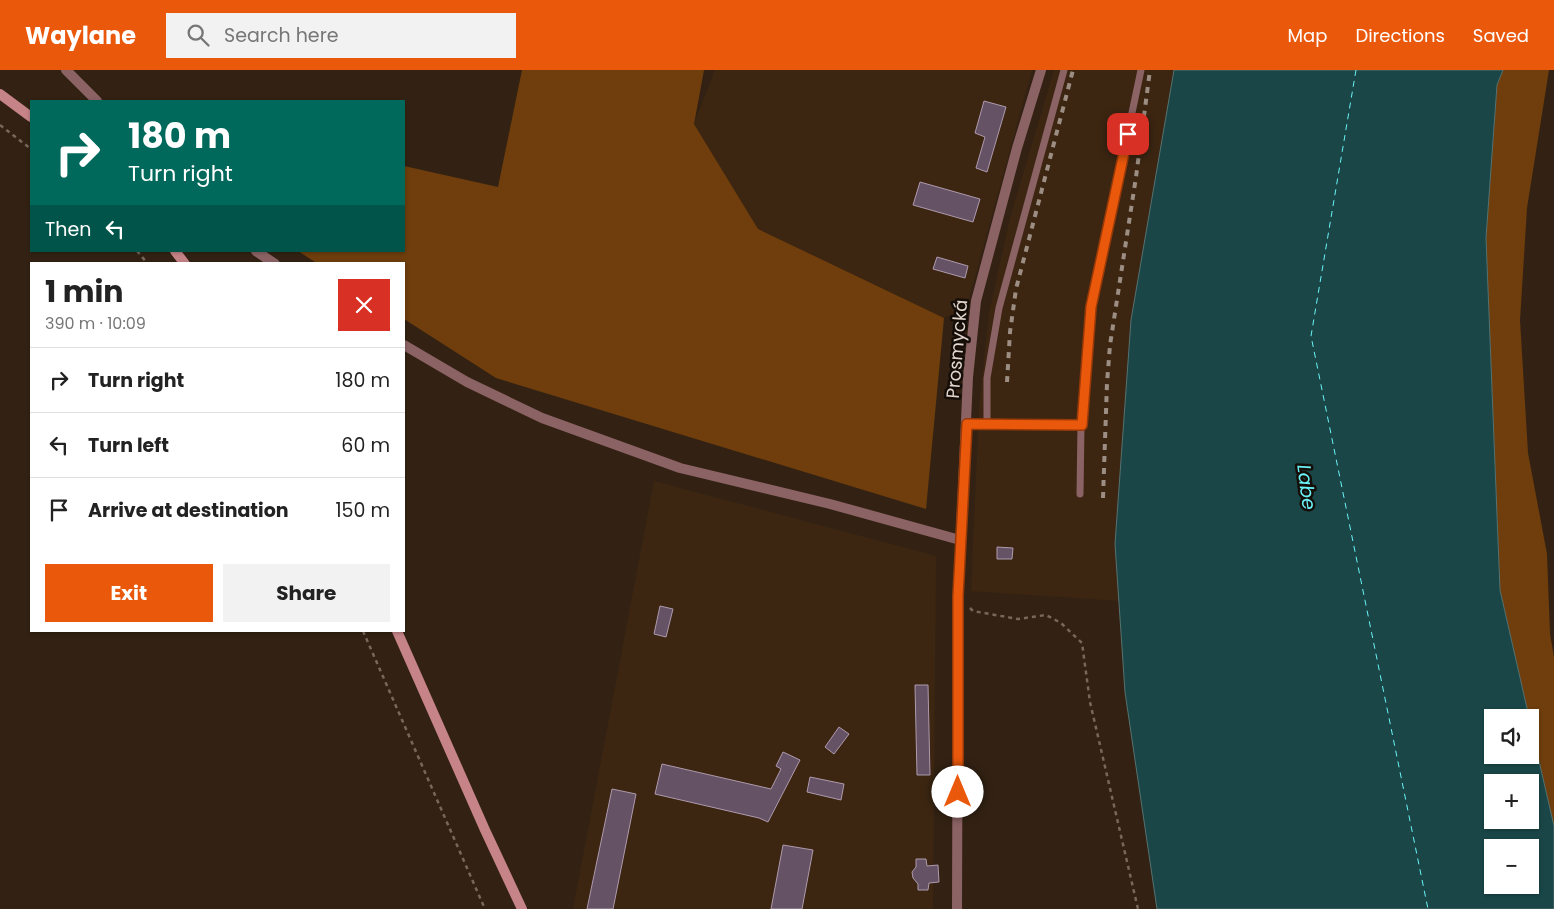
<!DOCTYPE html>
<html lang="en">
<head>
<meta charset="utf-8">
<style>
  body { margin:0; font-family:Poppins,sans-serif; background:#f2f2f2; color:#222; height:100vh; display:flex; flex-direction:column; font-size:19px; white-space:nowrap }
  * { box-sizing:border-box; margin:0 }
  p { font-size:16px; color:#767676 }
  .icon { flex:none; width:28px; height:28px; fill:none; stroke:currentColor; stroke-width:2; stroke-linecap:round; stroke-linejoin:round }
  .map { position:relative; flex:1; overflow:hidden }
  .drawer { position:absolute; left:30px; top:192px; width:375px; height:370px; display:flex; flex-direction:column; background:#fff; border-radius:0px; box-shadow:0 1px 4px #0004 }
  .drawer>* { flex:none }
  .top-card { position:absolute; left:30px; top:30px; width:375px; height:152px; border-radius:0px; box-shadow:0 1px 4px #0004; background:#00695c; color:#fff; overflow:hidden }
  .buttons { position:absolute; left:1484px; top:639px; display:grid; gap:10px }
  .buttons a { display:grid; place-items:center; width:55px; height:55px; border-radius:0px; background:#fff; box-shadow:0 1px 4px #0004; font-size:25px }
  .pin { position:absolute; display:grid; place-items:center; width:42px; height:42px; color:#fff; margin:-21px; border-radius:10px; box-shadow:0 2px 8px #0006 }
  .me { position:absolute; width:55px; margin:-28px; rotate:0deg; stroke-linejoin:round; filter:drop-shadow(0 0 4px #0008) }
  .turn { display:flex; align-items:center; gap:18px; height:105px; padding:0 15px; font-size:22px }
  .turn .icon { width:65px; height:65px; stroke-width:2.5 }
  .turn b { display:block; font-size:35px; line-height:42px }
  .then { display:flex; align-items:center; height:48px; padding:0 15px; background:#0003; gap:10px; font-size:19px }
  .round { display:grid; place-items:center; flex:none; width:52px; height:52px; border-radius:0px; background:#f2f2f2 }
  .overview { display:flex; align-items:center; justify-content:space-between; height:85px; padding:0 15px }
  h1 { font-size:30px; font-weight:700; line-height:38px }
  .primary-button { display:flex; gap:10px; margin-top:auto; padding:10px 15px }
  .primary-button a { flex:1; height:58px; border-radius:0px; background:#ea580c; color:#fff; font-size:20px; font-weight:700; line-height:58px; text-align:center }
  .primary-button a+a { background:#f2f2f2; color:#222 }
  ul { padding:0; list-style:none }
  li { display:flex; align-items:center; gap:15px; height:65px; padding:0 15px; border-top:1px solid #e0e0e0 }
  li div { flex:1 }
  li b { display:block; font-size:19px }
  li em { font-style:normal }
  header { display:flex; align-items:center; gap:30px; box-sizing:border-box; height:70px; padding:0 25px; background:#ea580c; color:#fff }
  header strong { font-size:24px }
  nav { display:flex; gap:28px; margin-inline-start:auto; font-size:18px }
  .search { width:350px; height:45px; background:#f2f2f2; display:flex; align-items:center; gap:12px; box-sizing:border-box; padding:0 18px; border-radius:0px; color:#767676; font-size:19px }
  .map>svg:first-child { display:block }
</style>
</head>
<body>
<header>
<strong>Waylane</strong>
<div class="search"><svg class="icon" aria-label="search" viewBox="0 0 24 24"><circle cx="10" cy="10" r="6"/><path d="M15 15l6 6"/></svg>Search here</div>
<nav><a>Map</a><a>Directions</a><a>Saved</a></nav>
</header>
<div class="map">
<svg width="1554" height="839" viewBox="0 0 1554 839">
  <rect width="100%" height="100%" fill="#332213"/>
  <!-- built -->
  <path fill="#3c2612" d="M715,0H1032L966,240L944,248L758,159L694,54Z
    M1054,0H1174L1166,50L1115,475L1119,531L971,521L979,339L989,243L1010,148Z
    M654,411L936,486L933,839H573Z"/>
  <!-- green -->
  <path fill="#6f3e0c" d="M522,0H704L694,54L758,159L944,248L926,439L496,308L404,249V194H318L298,181H404V96L498,117Z
    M1503,0H1549L1527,138L1520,250L1528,383L1547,484L1550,564L1554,587V756L1500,520L1486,168L1497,15Z"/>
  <!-- water -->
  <path fill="#1a4647" stroke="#567270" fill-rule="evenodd" d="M1174,0H1503L1497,15L1486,168L1500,520L1529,647L1492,648V685H1530V652L1554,756V839H1157L1125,622L1115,474L1131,250ZM1492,712H1530V750H1492ZM1492,778H1530V815H1492Z"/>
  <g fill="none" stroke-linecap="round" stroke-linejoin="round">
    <!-- ferry -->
    <path stroke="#6af3f8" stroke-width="1" stroke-dasharray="6 5" stroke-linecap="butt" d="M1356,0L1311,266L1428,839"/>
  </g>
  <!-- building -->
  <path fill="#655264" stroke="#ae9aad" d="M984,31L1006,37L987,102L976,98L985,67L975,63Z
    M920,112L980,129L973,152L913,135Z
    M937,187L968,196L965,208L933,199Z
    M997,477L1013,478L1012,489H997Z
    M660,536L673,539L666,567L654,564Z
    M915,615H928L930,705H917Z
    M839,657L849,664L834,684L825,677Z
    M783,682L800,690L768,752L759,748L655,724L662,694L771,719L781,699L776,696Z
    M810,707L844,714L841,730L807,722Z
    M612,719L636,724L613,839H587Z
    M783,775L813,780L802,839H771Z
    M916,789H926L927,796L938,795L939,812L929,813L928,820H918V814L913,808L912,802L916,797Z"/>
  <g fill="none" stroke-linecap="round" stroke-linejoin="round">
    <!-- path -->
    <path stroke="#77685b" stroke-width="2.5" stroke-dasharray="4 4" stroke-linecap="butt" d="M0,55L31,79
      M137,181L148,194
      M970,538L973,541L1018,549L1046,545L1061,553L1082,573L1090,632L1138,839
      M363,561L485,839"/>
    <!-- service -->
    <path stroke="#8c6365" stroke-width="7" d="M967,354L1081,355
      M987,354V308L999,238L1064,0
      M1080,424L1081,355L1091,237L1141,0"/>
    <!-- minor -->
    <path stroke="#8c6365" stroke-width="10" d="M66,0L97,31
      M256,181L275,194
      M404,275L467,312L542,348L680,398L830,434L960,470"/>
    <!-- tertiary -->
    <path stroke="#8c6365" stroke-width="10" d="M957,839L958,526L968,307L976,231L1017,78L1041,0"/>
    <!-- secondary -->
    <path stroke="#c68488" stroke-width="10" d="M0,24L31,47
      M175,181L185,194
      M397,561L485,760L522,839"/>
    <!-- rail -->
    <path stroke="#9c8e82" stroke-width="4" stroke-dasharray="6 6" stroke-linecap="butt" d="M1007,312L1010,262L1016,219L1073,0
      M1103,428L1107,313L1110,275L1136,107L1150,0"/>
  </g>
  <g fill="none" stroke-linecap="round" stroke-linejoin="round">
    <defs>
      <path id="route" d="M958,722V526L967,354L1082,355L1091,237L1128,64"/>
    </defs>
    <!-- route casing -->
    <use href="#route" stroke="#983908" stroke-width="12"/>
    <!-- route -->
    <use href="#route" stroke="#ea580c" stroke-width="9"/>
  </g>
  <g text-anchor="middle" stroke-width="5" stroke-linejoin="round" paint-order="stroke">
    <!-- street labels -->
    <g font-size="18" fill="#e3d7ce" stroke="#150d07">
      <text transform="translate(957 279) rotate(-85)" y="6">Prosmycká</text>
    </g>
    <!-- water labels -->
    <g font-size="19" font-style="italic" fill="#6af3f8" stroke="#150d07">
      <text transform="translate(1307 417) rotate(83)" y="7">Labe</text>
    </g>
  </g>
</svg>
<div class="buttons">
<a><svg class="icon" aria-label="sound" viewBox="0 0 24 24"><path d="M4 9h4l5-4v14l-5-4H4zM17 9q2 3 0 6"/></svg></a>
<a>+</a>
<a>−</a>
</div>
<div class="pin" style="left:1128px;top:64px;background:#d93025"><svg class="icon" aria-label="arrive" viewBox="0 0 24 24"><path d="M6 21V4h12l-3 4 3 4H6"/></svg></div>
<svg class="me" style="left:958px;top:722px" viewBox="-20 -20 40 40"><circle r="19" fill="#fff"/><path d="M0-13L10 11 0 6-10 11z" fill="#ea580c"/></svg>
<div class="top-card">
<div class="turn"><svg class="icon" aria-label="right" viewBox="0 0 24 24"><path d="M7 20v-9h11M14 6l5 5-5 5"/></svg><div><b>180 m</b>Turn right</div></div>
<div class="then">Then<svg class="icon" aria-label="left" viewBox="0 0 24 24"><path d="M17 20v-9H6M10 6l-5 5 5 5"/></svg></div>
</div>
<section class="drawer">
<div class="overview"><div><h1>1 min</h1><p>390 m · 10:09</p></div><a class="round" style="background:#d93025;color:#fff"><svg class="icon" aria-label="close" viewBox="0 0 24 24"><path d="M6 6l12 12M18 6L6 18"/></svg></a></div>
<ul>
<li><svg class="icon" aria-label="right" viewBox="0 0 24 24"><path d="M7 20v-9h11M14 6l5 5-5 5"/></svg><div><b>Turn right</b></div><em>180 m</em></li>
<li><svg class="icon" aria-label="left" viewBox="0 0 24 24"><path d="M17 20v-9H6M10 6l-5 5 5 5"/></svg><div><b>Turn left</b></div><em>60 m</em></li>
<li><svg class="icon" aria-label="arrive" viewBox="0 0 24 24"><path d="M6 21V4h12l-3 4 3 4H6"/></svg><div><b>Arrive at destination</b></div><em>150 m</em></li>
</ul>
<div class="primary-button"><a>Exit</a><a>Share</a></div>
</section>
</div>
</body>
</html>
